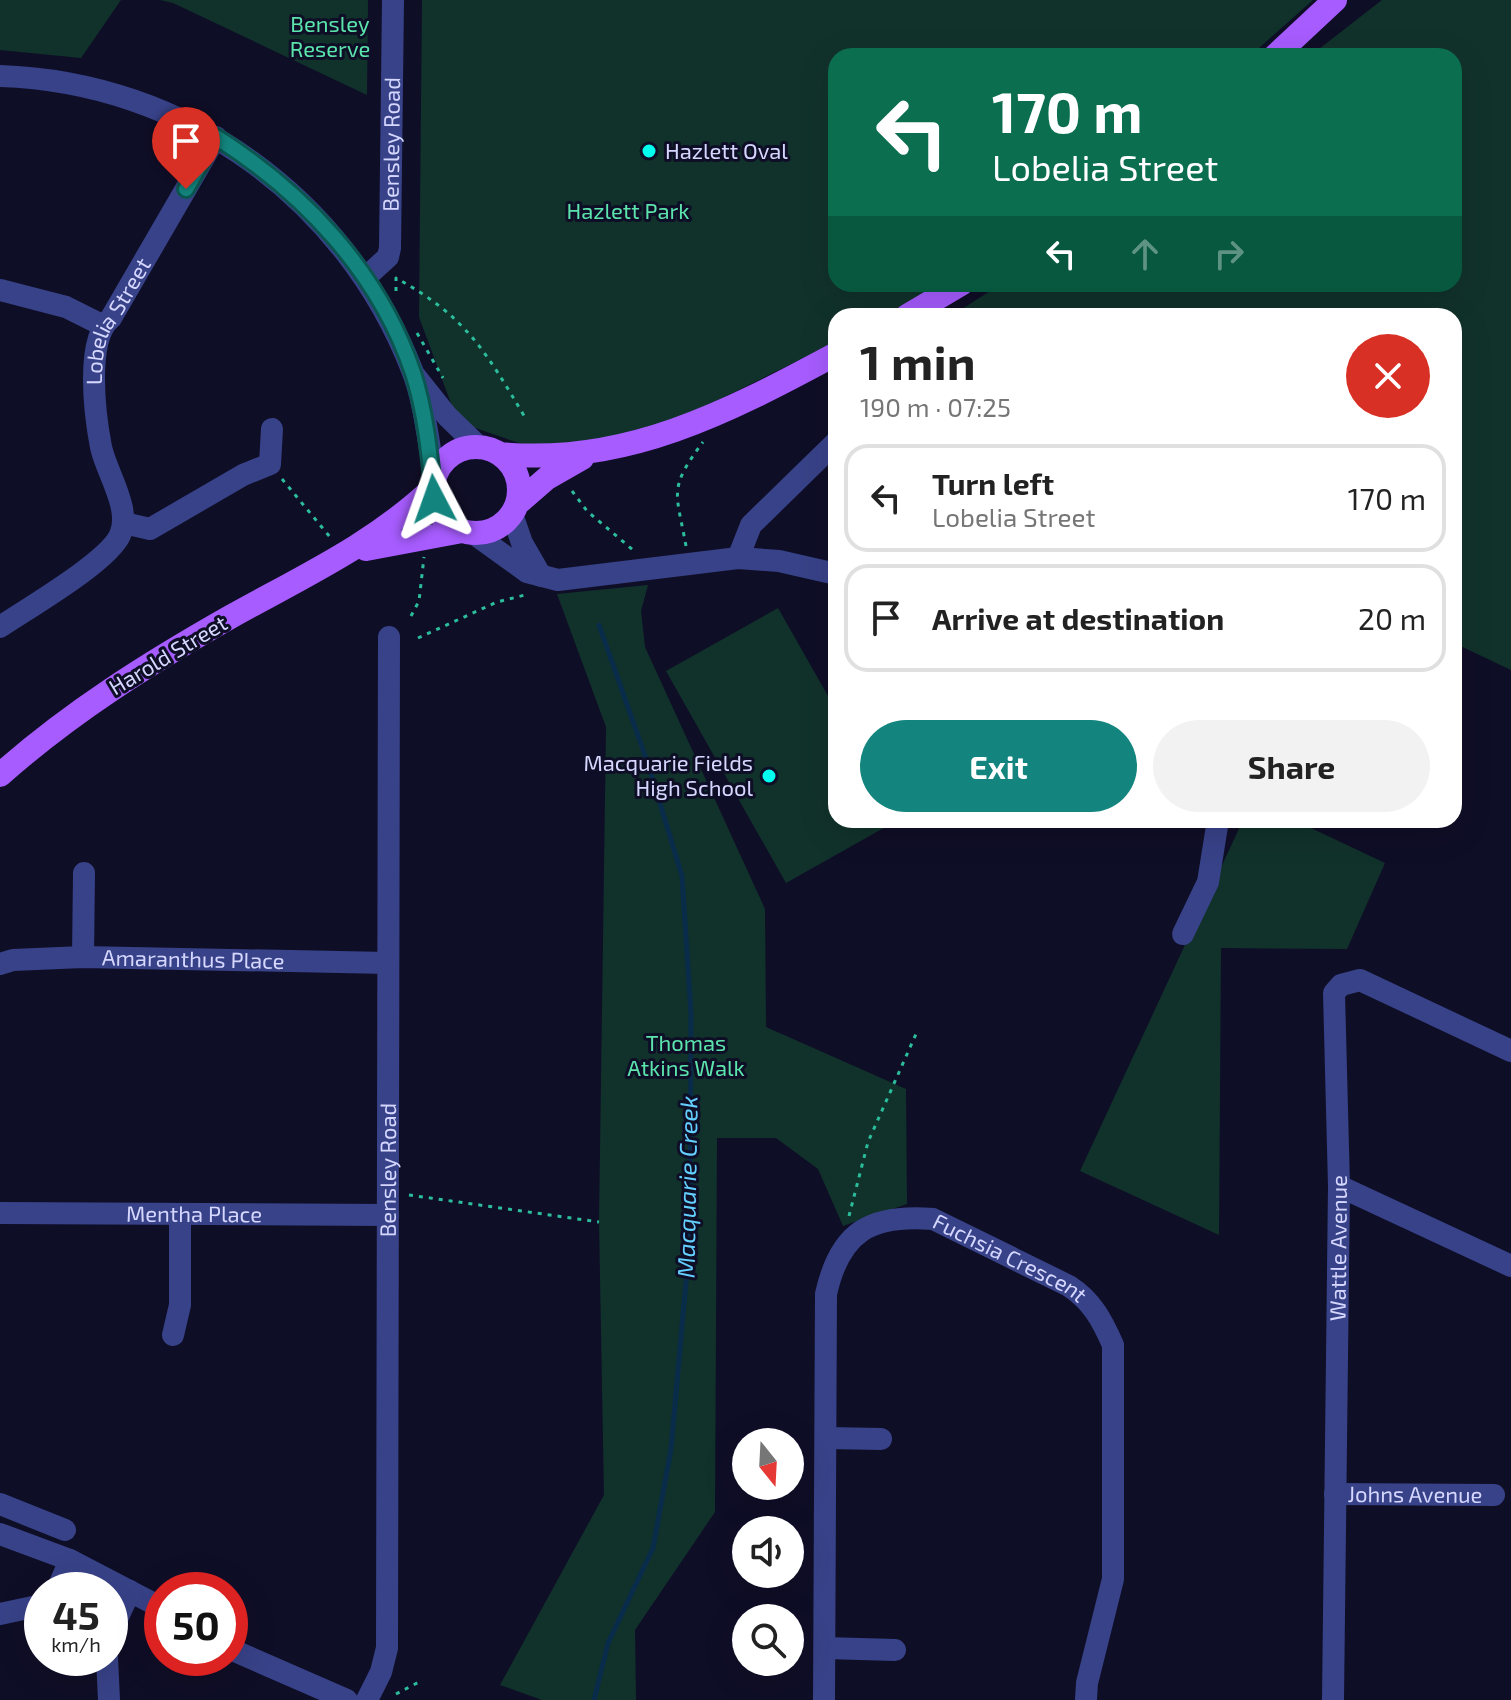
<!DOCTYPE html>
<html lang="en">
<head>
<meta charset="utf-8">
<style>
  body { margin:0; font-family:"Exo 2",sans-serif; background:#f2f2f2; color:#222; height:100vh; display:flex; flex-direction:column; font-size:30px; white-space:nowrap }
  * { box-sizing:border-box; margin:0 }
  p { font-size:26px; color:#767676 }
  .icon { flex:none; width:44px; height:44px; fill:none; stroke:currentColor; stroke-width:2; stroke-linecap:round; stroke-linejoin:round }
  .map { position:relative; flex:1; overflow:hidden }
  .sheet { position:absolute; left:828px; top:308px; width:634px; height:520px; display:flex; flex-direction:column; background:#fff; border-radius:24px; box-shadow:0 8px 32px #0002 }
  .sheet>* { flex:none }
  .top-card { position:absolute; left:828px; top:48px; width:634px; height:244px; border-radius:24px; box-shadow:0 8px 32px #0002; background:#0b6e4f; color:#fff; overflow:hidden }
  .needle { width:52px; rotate:162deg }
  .tools { position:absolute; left:732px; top:1428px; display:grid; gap:16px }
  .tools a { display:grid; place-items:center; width:72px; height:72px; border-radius:50%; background:#fff; box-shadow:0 8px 32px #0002; font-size:40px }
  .speed { position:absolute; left:24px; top:1572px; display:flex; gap:16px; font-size:40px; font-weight:700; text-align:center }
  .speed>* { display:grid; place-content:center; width:104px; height:104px; border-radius:50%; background:#fff; box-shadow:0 8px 32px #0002; line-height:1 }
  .speed small { font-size:20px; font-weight:400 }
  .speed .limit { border:12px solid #d22; background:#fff; color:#111 }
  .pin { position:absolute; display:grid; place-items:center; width:68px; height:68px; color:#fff; margin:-82px -34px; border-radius:50% 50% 50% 0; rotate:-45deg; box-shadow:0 0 8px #0007 }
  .pin .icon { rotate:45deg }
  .me { position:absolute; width:88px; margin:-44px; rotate:356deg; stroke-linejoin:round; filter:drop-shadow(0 0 6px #0008) }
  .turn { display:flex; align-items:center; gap:28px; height:168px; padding:0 32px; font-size:36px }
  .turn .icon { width:104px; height:104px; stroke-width:2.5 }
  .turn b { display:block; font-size:56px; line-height:68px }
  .lanes { display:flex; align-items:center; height:76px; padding:0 32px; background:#0003; justify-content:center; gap:40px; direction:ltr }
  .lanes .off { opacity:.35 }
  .round { display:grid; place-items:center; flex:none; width:84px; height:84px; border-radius:42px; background:#f2f2f2 }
  .headline { display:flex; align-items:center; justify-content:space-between; height:136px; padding:0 32px }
  h1 { font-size:48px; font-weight:700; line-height:60px }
  .action { display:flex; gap:16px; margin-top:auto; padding:16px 32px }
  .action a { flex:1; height:92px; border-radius:48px; background:#13857e; color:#fff; font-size:32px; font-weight:700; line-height:92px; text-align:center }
  .action a+a { background:#f2f2f2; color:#222 }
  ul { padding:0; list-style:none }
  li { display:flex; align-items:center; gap:24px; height:108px; margin:0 16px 12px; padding:0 16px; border:4px solid #e0e0e0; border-radius:24px }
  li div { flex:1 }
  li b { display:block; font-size:30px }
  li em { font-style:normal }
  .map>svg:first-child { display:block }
</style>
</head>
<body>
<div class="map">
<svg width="1511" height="1700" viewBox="0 0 1511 1700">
  <rect width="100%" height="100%" fill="#0f0e27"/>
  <!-- green -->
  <path fill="#11322b" d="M0,0H121L81,58L0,50Z
    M160,0H368L367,95L173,3Z
    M422,0H1313L1250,56H836V284H946L890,316H836V342L663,427L539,450L470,426L453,409L419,317Z
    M1382,0H1511V670L1454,643V316H951L1001,284H1454V56H1310Z
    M648,585L641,611L645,647L765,909L766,1027L906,1089L907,1204L843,1226L818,1169L776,1138H717L715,1512L635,1630L636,1700H542L500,1685L604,1495L599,1222L606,727L557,594Z
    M778,608L836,710V820H898L786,883L666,671Z
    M1243,820H1294L1385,863L1347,949L1221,948L1219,1235L1080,1171Z"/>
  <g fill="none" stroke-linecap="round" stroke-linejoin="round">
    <!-- stream -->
    <path stroke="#0a2c4b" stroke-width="5" d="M594,1700L608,1643L653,1548L671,1449L690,1237L691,1014L682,876L648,764L599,625"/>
    <!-- path -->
    <path stroke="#2bbd9c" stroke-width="3" stroke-dasharray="4 6" stroke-linecap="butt" d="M396,291V278C467,317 486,352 526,419
      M417,333L443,378
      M282,479L330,537
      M572,491L587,511L633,550
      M686,546C676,491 668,489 703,442
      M411,616L419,601L424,557
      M418,638L497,602L529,594
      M409,1195L599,1222
      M849,1216L868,1142L916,1034
      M396,1694L419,1682"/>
    <!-- minor -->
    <g stroke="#384288" stroke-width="22">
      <path d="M0,76C185,82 345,198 412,370C425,403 428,443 435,478"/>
      <path id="s1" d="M365,278L388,257L390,248L393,0"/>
      <path d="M0,290L66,307L102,325"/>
      <path d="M416,377L447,416L479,447"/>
      <path d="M512,514L522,543L541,576"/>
      <path d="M124,523L150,529L243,475L270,464L272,429"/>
      <path d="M473,533L527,572L558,580L738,558L779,561L836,574"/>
      <path d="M738,558L751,525L836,442"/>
      <path id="s2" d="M0,627C28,608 108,562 120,535C132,509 106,472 101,447C95,416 85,339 111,318L216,137"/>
      <path d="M1183,934L1208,882L1218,820"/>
      <path d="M83,957L84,873"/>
      <path id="s3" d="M0,964L13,960L83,957L388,963"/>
      <path d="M1339,1186L1511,1266"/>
      <path id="s4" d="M0,1213L388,1215"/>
      <path d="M173,1335L180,1305V1214"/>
      <path d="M827,1438L881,1439"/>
      <path id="s5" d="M1335,1494L1494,1495"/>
      <path d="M0,1504L65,1530"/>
      <path d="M0,1534L70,1560L162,1608"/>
      <path d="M57,1590L70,1560"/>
      <path d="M0,1614L42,1605"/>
      <path d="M110,1634L130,1591"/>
      <path d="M825,1648L895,1650"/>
      <path d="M230,1649L347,1700"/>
      <path d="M107,1658L109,1700"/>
      <path id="s6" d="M367,1700L381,1672L387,1648L389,637"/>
      <path id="s7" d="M824,1700L826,1294C840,1231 871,1214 933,1219L1069,1286C1092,1301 1102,1320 1113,1345V1579L1087,1683L1086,1700"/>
      <path id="s8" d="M1333,1700L1339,1186L1334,993L1341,985L1360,980L1511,1051"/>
    </g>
    <!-- major -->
    <path stroke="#a75cff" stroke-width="24" d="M1275,56L1335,0
      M907,316L961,284
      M433 490a43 43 0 1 1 86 0a43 43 0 1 1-86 0Z
      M500,454C625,466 728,412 836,354
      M517,504L547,478L582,458
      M366,549L462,531
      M0,775C71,712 149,663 232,616C302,577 374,544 433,488"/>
  </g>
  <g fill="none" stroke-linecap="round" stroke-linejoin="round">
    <defs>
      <path id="route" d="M186,189L216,137C304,193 379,272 413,373C426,413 430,458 434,499"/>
    </defs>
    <!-- route casing -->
    <use href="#route" stroke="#0c5652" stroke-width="20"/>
    <!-- route -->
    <use href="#route" stroke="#13857e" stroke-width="14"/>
  </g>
  <!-- markers -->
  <g fill="#01ffef" stroke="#0f0e27" stroke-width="3">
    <circle cx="649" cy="151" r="8"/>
    <circle cx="769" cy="776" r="8"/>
  </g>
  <g text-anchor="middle" stroke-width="6" stroke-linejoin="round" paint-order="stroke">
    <!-- park labels -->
    <g font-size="22" fill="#5be4ac" stroke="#0f0e27">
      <text x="330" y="32">Bensley<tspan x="330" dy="25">Reserve</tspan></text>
      <text x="628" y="219">Hazlett Park</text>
      <text x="686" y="1051">Thomas<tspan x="686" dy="25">Atkins Walk</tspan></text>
    </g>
    <!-- street labels -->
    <g font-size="22" fill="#d5d7ff" stroke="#0f0e27">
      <text dy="8" stroke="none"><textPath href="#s1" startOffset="144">Bensley Road</textPath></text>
      <text dy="8" stroke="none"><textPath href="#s2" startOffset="376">Lobelia Street</textPath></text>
      <text transform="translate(168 655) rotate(-31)" y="8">Harold Street</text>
      <text dy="8" stroke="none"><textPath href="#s3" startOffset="194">Amaranthus Place</textPath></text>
      <text dy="8" stroke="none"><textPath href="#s6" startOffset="534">Bensley Road</textPath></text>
      <text dy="8" stroke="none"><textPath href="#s4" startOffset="194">Mentha Place</textPath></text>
      <text dy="8" stroke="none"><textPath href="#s8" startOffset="452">Wattle Avenue</textPath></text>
      <text dy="8" stroke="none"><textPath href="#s7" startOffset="640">Fuchsia Crescent</textPath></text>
      <text dy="8" stroke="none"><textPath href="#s5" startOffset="80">Johns Avenue</textPath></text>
    </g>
    <!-- poi labels -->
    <g font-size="22" fill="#d5d7ff" stroke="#0f0e27" text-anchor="start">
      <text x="665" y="159">Hazlett Oval</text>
      <text x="753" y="771" text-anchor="end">Macquarie Fields<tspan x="753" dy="25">High School</tspan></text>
    </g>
    <!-- water labels -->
    <g font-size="24" font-style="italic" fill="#63d0ff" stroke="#0f0e27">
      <text transform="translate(688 1187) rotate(-89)" y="8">Macquarie Creek</text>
    </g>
  </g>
</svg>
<div class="tools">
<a><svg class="needle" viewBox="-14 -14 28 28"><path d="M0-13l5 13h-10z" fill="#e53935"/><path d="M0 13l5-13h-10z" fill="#767676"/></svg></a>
<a><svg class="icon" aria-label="sound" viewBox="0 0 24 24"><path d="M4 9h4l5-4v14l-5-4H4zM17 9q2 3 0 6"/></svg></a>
<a><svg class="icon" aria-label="search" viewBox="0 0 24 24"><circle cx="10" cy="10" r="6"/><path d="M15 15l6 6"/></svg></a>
</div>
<div class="speed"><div>45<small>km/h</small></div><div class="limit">50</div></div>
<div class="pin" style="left:186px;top:189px;background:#d93025"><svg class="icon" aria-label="arrive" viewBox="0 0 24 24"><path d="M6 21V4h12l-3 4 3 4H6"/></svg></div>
<svg class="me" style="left:434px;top:499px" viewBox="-20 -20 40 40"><path d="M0-17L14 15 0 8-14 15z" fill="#13857e" stroke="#fff" stroke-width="4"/></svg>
<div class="top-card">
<div class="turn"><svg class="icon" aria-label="left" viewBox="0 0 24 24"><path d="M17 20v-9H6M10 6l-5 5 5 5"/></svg><div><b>170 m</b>Lobelia Street</div></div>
<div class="lanes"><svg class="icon" aria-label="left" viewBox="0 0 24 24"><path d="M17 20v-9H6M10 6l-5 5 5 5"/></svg><svg class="icon off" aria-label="ahead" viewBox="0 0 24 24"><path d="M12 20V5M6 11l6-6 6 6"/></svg><svg class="icon off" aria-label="right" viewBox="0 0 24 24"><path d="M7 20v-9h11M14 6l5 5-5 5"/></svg></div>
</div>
<section class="sheet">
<div class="headline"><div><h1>1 min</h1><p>190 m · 07:25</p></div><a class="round" style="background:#d93025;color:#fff"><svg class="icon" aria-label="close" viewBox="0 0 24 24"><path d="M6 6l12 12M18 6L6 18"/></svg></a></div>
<ul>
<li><svg class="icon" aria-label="left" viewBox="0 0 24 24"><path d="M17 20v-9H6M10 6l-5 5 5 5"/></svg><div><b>Turn left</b><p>Lobelia Street</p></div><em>170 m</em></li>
<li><svg class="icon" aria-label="arrive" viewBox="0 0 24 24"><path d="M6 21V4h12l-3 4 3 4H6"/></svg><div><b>Arrive at destination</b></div><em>20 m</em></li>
</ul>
<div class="action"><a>Exit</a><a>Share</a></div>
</section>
</div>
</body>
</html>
